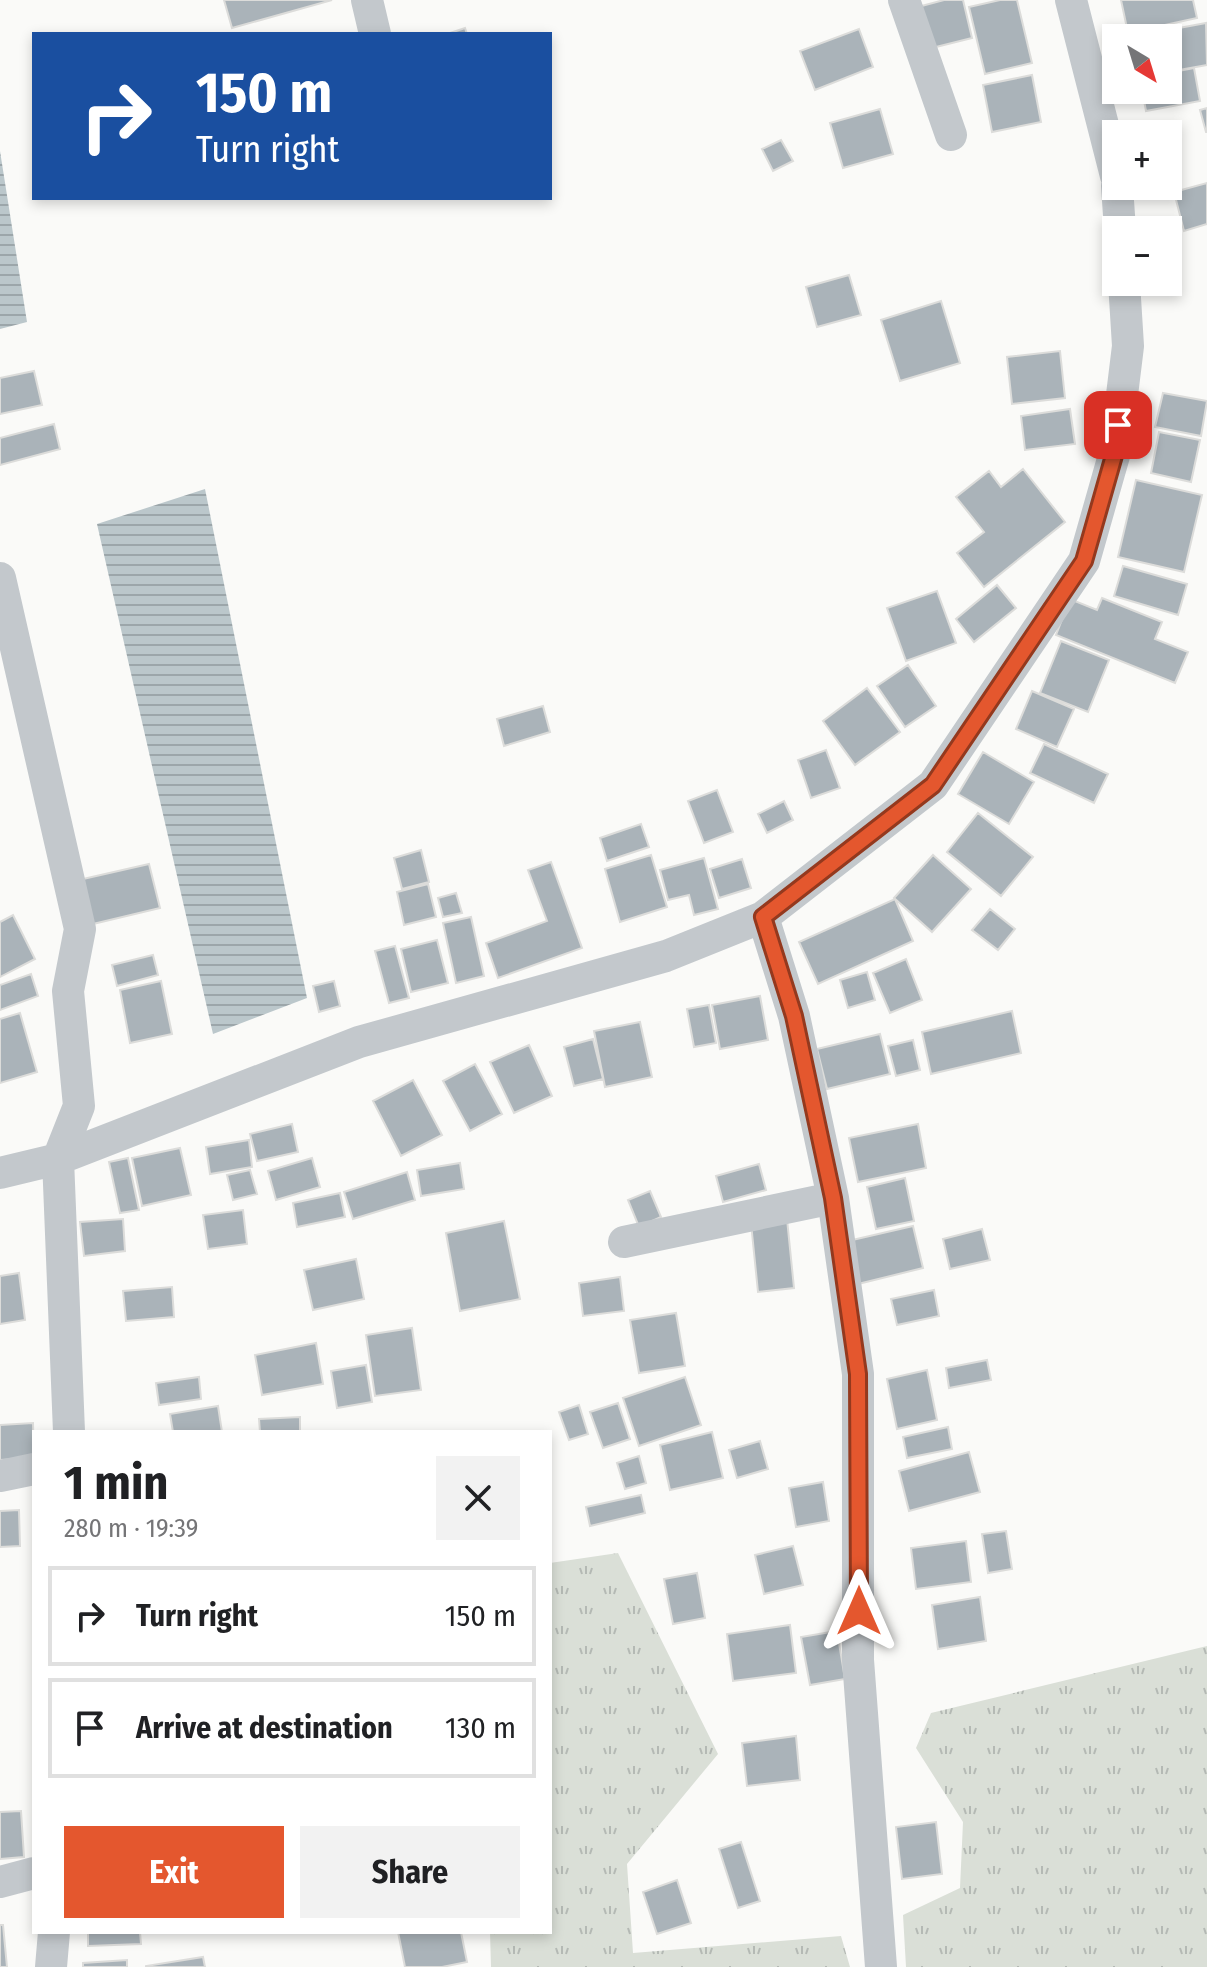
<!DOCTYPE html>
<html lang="en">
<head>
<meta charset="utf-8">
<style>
  body { margin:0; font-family:"Fira Sans Condensed",sans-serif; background:#f2f2f2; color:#202124; height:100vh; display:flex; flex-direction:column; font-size:30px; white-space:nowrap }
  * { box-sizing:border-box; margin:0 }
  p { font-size:26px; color:#757577 }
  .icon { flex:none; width:44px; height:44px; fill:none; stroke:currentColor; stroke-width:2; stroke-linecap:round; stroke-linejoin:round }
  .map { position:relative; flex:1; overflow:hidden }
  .panel { position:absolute; left:32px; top:1430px; width:520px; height:504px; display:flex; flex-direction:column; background:#fff; border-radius:0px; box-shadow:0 4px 12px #0003 }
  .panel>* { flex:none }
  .top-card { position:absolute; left:32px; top:32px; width:520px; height:168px; border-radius:0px; box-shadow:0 4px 12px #0003; background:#1a4fa0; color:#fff; overflow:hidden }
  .needle { width:52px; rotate:142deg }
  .buttons { position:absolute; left:1102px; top:24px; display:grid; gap:16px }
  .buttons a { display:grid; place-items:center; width:80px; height:80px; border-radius:0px; background:#fff; box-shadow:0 4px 12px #0003; font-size:40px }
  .pin { position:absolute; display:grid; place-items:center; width:68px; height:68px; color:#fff; margin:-34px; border-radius:16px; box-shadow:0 4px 12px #0006 }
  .me { position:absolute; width:88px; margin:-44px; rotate:0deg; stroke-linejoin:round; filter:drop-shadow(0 0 6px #0008) }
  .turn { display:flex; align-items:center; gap:28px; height:168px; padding:0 32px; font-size:36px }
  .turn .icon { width:104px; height:104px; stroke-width:2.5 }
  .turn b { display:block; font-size:56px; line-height:68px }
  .round { display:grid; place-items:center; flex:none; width:84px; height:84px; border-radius:0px; background:#f2f2f2 }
  .head { display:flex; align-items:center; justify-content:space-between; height:136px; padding:0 32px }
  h1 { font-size:48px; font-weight:700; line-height:60px }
  .primary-button { display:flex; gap:16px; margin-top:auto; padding:16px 32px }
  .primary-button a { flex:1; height:92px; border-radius:0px; background:#e4572e; color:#fff; font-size:32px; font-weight:700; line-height:92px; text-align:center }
  .primary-button a+a { background:#f2f2f2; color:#202124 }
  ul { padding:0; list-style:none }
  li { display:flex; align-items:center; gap:24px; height:100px; margin:0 16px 12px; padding:0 16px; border:4px solid #e0e0e0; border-radius:0px }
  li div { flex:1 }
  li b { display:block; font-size:30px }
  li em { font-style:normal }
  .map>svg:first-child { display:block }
</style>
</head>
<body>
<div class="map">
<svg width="1207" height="1967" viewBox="0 0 1207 1967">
  <defs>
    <pattern id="grass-tufts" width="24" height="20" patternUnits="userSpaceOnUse" patternTransform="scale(2)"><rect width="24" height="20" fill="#dadfd7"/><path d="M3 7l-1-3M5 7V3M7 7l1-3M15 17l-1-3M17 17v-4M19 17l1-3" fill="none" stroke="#b4b9b4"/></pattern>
    <pattern id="water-rules" width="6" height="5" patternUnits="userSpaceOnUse" patternTransform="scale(2)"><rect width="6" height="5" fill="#bbc7cb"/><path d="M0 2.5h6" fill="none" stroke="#9ca6aa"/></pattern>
  </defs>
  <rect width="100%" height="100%" fill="#fafaf8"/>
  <!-- grass -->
  <path fill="url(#grass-tufts)" d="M618,1553L718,1754L627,1864L633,1953L841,1936L850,1967H491L490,1932H550V1563Z
    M1207,1646V1967H906L903,1915L960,1888L963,1822L916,1748L931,1713Z"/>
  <!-- water -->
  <path fill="url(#water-rules)" d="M0,151L27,322L0,329Z
    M205,489L307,998L213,1034L97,524Z"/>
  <!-- building -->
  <path fill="#aab3b9" stroke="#dcdcda" stroke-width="2" d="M224,0H332L232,28Z
    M944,0H963L972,38L924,50L914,8Z
    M1000,0H1017L1032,63L985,74L969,7Z
    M1121,0H1193L1197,18L1128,33Z
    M1206,23L1207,65L1168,72V38H1125Z
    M465,28L467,34H447Z
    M859,29L873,67L815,90L800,51Z
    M1194,68L1200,101L1146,111L1142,90H1168V73Z
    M1032,75L1041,122L992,132L983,85Z
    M1207,108V132H1206L1200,110Z
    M880,109L893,154L843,168L830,123Z
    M781,140L793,161L773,171L762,149Z
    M1207,183V224L1184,231L1174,192Z
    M849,275L861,315L817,327L806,287Z
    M941,301L960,363L900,381L881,320Z
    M1060,351L1065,398L1012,404L1007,357Z
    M34,371L42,405L0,414V378Z
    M1163,393L1207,401L1201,436L1155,427Z
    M1070,409L1075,444L1025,450L1021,416Z
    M54,424L60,449L0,465V438Z
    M1159,432L1200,440L1191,482L1151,473Z
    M1023,469L1065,522L984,587L957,553L984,532L956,497L989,471L1001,487Z
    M1136,480L1202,495L1184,572L1118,557Z
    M1123,566L1187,584L1178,615L1114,596Z
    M997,585L1016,608L974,642L956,619Z
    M937,591L956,643L906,661L887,608Z
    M1102,598L1162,622L1155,639L1188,652L1175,683L1056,635L1070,599L1097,610Z
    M1061,641L1109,660L1088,712L1040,693Z
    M908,665L936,706L905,727L877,686Z
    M867,688L900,732L855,765L823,721Z
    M1032,691L1074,709L1057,747L1016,729Z
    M543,706L550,732L504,746L497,719Z
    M1044,744L1108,774L1094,803L1030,773Z
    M826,750L840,788L811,798L798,760Z
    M983,752L1034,782L1009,824L958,794Z
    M717,790L733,832L704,843L688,801Z
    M784,801L793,820L767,833L758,814Z
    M978,813L1033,857L1001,896L947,852Z
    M641,824L649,847L607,861L600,838Z
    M421,850L429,882L402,889L394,858Z
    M651,855L667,907L620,922L605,869Z
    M933,855L971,889L932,932L894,898Z
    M704,858L718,909L694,915L689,895L668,900L660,870Z
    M742,859L751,888L719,898L710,869Z
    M551,862L582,948L498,978L486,943L547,921L528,870Z
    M149,864L160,908L93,924L83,879Z
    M428,884L436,917L404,925L397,892Z
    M456,893L462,913L443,917L438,898Z
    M895,899L913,941L818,984L799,942Z
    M990,909L1015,929L998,950L972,930Z
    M13,915L35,959L0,977V922Z
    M471,917L484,976L456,983L443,923Z
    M437,940L448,983L411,992L401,949Z
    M395,946L409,998L389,1003L375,951Z
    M153,955L158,975L117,986L112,965Z
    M906,959L922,1000L890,1013L873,973Z
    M867,972L875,1000L848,1008L840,980Z
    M31,974L38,996L0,1010V985Z
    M161,981L172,1034L130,1043L120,990Z
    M334,981L340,1006L319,1012L313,986Z
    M760,996L768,1040L720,1049L712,1005Z
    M709,1005L716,1043L694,1047L687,1009Z
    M1012,1011L1021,1053L931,1074L922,1032Z
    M20,1013L37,1072L0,1083V1019Z
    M640,1022L652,1077L605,1087L594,1031Z
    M880,1034L890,1074L827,1089L817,1049Z
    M593,1039L603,1079L574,1086L564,1047Z
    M913,1040L920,1070L896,1076L888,1046Z
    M529,1045L552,1096L514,1113L490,1062Z
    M475,1064L502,1114L470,1131L443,1081Z
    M413,1080L442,1135L401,1156L373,1101Z
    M292,1124L298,1152L257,1161L250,1134Z
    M918,1124L926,1168L858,1182L849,1138Z
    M249,1140L252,1167L210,1174L206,1147Z
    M180,1148L191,1195L142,1206L132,1158Z
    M128,1158L139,1210L120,1213L109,1162Z
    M312,1158L320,1187L276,1200L268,1171Z
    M460,1163L464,1189L421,1196L417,1170Z
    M759,1164L766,1190L723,1202L716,1176Z
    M250,1170L257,1194L233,1200L227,1175Z
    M407,1172L415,1200L353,1219L344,1192Z
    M905,1178L914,1221L876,1229L867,1187Z
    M650,1191L661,1217L639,1227L628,1200Z
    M340,1193L345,1217L297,1227L293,1203Z
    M243,1210L247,1244L208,1249L203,1215Z
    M123,1219L125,1251L84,1256L80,1222Z
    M787,1219L794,1288L758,1292L751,1223Z
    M504,1221L520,1299L460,1311L446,1233Z
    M913,1226L923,1268L858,1284L848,1241Z
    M982,1229L990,1260L950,1269L943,1239Z
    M356,1259L364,1299L313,1310L304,1270Z
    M19,1273L25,1320L0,1324V1276Z
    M620,1277L624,1311L583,1316L579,1283Z
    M172,1287L174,1317L126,1321L123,1291Z
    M934,1290L939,1316L897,1325L891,1299Z
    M676,1313L685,1366L639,1373L630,1320Z
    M412,1328L421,1390L375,1396L366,1335Z
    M316,1343L323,1384L262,1395L255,1355Z
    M987,1360L991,1380L949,1388L946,1368Z
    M366,1365L372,1402L337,1408L331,1371Z
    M927,1370L937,1420L897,1429L887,1379Z
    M199,1377L201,1399L159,1405L156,1383Z
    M685,1377L701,1425L639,1446L623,1398Z
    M618,1403L630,1439L603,1448L590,1412Z
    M579,1405L588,1434L569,1440L559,1412Z
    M218,1406L222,1432H173L170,1414Z
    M300,1417V1432H260L259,1419Z
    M33,1423L34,1458L0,1460V1425Z
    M948,1427L952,1449L907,1458L903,1437Z
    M712,1432L723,1478L670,1490L660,1445Z
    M760,1441L768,1469L737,1478L729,1450Z
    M969,1452L980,1492L909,1511L899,1471Z
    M639,1456L646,1483L625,1489L617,1463Z
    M823,1482L829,1521L796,1527L789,1488Z
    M641,1495L645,1513L590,1526L586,1507Z
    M19,1510L20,1546L0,1547V1511Z
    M1006,1531L1012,1569L988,1573L982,1534Z
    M966,1541L971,1582L916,1589L911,1548Z
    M793,1546L803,1585L764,1594L755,1555Z
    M697,1573L705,1618L673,1624L664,1579Z
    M980,1597L986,1641L938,1649L932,1605Z
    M790,1625L796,1673L733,1681L727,1634Z
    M837,1631L845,1679L810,1685L801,1637Z
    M796,1736L800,1780L747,1786L742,1743Z
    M21,1811L24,1857L0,1859V1812Z
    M936,1822L942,1874L902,1879L896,1827Z
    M741,1842L760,1901L738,1908L719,1849Z
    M677,1880L691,1923L657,1934L643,1892Z
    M0,1925H3L7,1967H0Z
    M88,1932H140L141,1944L88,1946Z
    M398,1932H461L467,1962L442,1967H405Z
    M203,1957L205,1967H146V1966Z
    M127,1960V1967H83V1963Z"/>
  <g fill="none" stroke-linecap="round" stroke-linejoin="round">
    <!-- minor -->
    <path stroke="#c3c8cc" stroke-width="32" d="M367,0L375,34
      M904,0L951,135
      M1071,0L1116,176
      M1117,186L1120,230
      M0,578L80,929L68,991L79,1106L58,1159L69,1432
      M763,917L794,1016L833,1198L858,1374V1660L881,1967
      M0,1173L58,1159L359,1042L666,956L763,917L933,785L1084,561L1115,452L1128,346L1124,282
      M624,1242L833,1198
      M0,1476L34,1469
      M0,1882L34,1873
      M51,1967L54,1932"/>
  </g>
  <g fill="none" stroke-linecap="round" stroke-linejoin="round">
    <defs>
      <path id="route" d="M859,1611L858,1374L833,1198L794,1016L763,917L933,785L1084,561L1115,452L1118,425"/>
    </defs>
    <!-- route casing -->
    <use href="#route" stroke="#94391e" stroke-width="20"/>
    <!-- route -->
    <use href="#route" stroke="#e4572e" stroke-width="14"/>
  </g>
</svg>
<div class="buttons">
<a><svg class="needle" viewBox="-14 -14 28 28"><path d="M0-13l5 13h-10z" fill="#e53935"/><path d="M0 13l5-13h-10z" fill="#757577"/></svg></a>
<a>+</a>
<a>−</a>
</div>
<div class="pin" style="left:1118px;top:425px;background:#d93025"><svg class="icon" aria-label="arrive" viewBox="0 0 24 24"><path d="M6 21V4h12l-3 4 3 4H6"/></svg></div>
<svg class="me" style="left:859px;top:1611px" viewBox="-20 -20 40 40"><path d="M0-17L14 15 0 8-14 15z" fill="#e4572e" stroke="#fff" stroke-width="4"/></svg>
<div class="top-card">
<div class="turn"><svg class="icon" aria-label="right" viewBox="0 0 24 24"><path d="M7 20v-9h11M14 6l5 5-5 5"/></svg><div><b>150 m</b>Turn right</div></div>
</div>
<section class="panel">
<div class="head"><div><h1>1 min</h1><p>280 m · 19:39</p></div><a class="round"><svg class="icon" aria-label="close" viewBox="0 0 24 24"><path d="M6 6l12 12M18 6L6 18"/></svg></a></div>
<ul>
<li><svg class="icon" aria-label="right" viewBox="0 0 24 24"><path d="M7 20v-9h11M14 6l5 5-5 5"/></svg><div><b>Turn right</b></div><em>150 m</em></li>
<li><svg class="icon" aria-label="arrive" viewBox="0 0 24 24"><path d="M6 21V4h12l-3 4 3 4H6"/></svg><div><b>Arrive at destination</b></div><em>130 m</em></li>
</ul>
<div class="primary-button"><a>Exit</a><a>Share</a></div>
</section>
</div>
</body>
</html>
